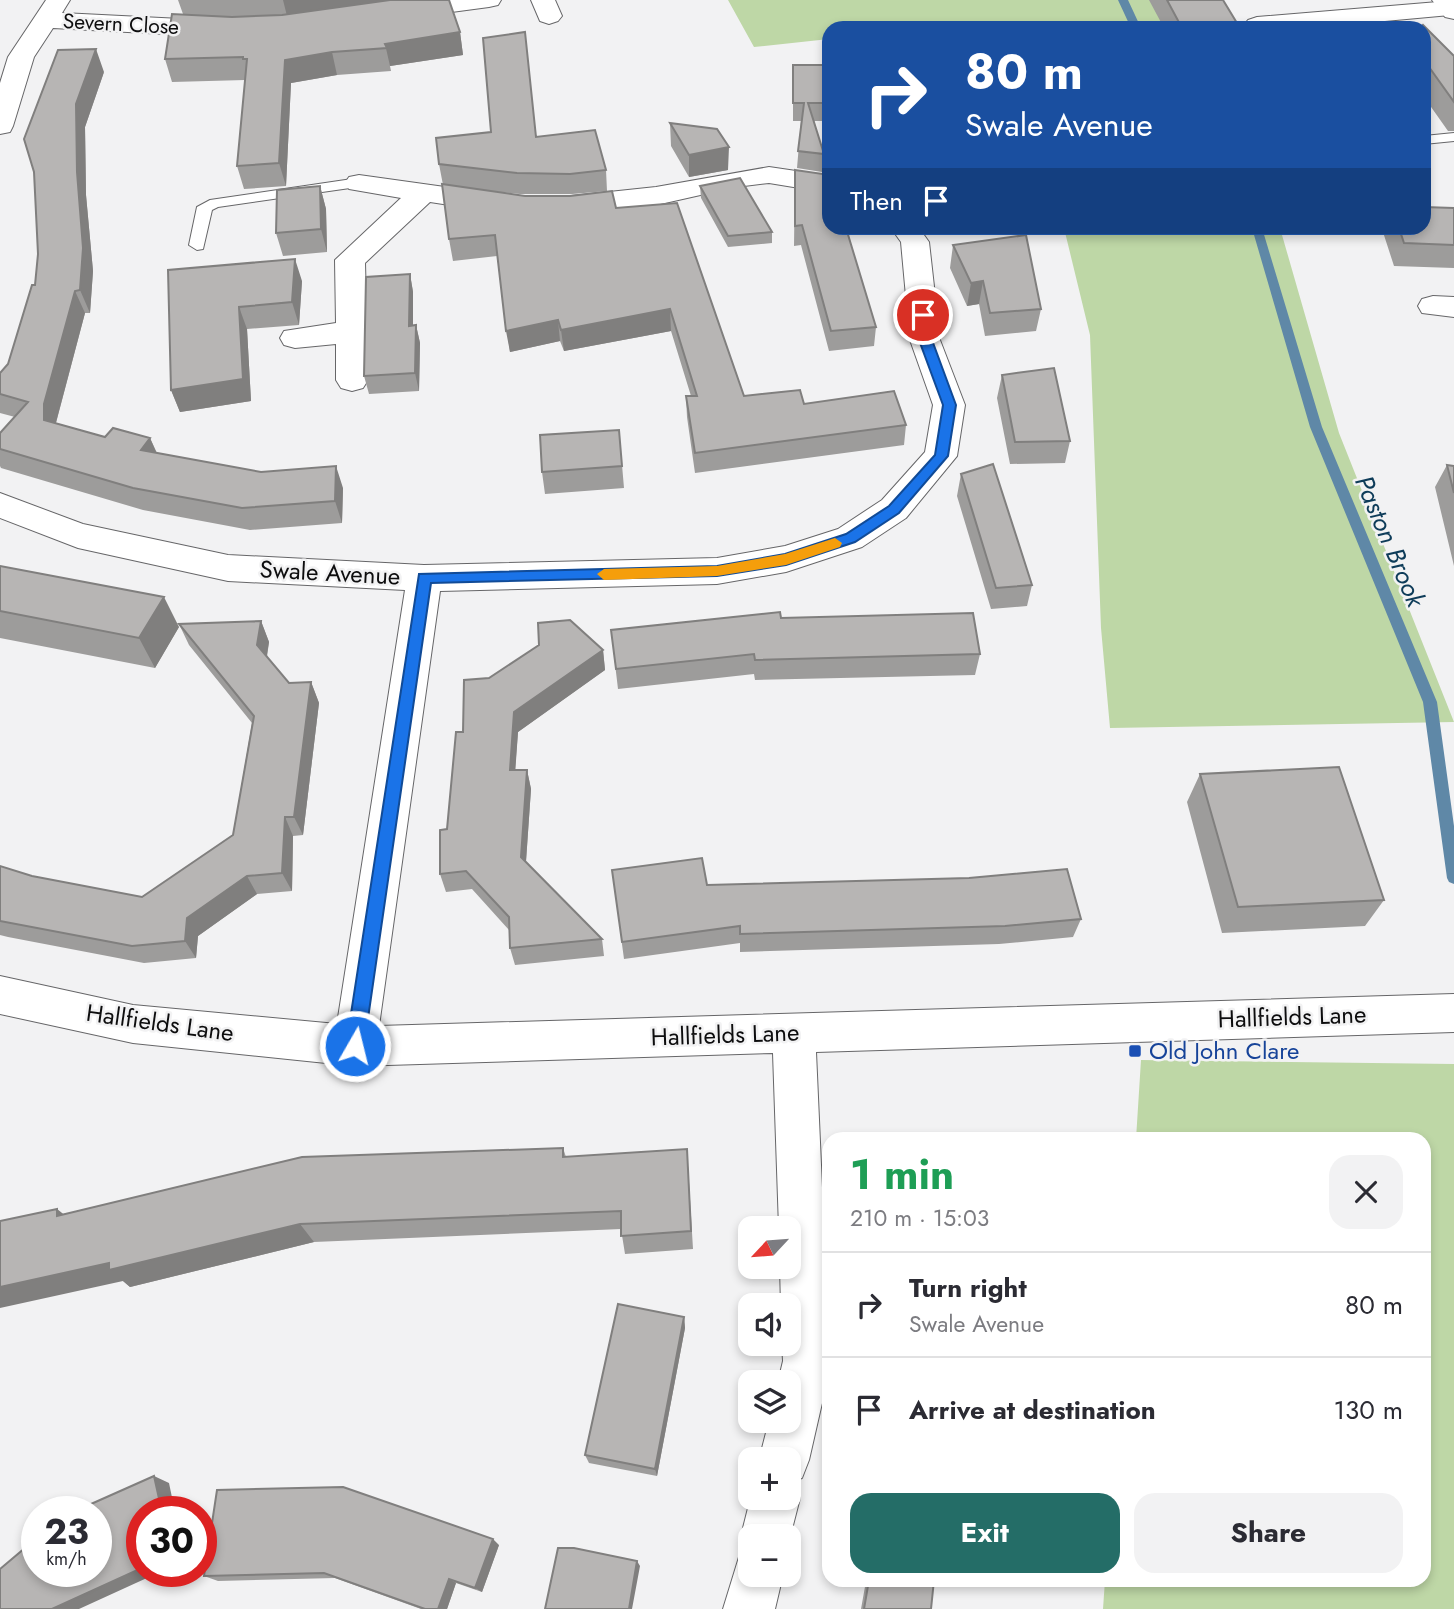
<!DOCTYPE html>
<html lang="en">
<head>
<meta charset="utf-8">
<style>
  body { margin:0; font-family:Jost,sans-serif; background:#f2f2f3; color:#2b2b33; height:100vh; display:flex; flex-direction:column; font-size:26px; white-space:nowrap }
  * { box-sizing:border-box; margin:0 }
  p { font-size:23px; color:#7c7c81 }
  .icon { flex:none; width:38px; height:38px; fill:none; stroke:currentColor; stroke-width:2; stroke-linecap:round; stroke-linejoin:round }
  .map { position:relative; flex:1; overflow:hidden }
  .drawer { position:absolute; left:822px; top:1132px; width:609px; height:455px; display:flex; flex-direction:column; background:#fff; border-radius:21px; box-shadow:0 4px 10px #0003 }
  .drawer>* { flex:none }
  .banner { position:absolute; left:822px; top:21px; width:609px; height:214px; border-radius:21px; box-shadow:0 4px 10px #0003; background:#1a4fa0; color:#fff; overflow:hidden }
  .needle { width:46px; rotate:244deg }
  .controls { position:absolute; left:738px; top:1216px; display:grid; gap:14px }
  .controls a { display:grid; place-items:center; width:63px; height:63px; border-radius:14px; background:#fff; box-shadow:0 4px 10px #0003; font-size:35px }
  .speed { position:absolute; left:21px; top:1496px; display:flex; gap:14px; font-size:35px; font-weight:700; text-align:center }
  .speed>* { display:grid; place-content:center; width:91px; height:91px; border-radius:50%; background:#fff; box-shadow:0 4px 10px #0003; line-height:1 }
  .speed small { font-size:18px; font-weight:400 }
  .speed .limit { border:10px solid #d22; background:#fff; color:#111 }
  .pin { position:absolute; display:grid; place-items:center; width:60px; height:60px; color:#fff; margin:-30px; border:4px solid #fff; border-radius:50%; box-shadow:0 2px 7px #0007 }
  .me { position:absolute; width:77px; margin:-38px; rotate:8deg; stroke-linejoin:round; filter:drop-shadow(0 0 5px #0008) }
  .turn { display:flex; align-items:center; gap:24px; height:147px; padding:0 28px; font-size:32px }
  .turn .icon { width:91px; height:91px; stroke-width:2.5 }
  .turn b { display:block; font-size:49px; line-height:60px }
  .then { display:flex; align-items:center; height:66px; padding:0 28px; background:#0003; gap:14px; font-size:26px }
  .round { display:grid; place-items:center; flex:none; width:74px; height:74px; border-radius:21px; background:#f2f2f3 }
  .overview { display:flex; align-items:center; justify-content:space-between; height:119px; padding:0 28px }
  h1 { font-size:42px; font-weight:700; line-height:52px; color:#1e9e55 }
  .primary-button { display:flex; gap:14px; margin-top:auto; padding:14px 28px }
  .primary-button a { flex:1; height:80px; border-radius:21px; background:#246d67; color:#fff; font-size:28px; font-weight:700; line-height:80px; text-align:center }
  .primary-button a+a { background:#f2f2f3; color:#2b2b33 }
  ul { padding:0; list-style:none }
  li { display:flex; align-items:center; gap:21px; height:105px; padding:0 28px; border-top:2px solid #e1e1e2 }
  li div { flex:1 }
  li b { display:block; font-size:26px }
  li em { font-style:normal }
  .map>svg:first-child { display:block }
</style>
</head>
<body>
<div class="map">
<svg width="1454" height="1609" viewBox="0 0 1454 1609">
  <rect width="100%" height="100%" fill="#f2f2f3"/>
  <!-- green -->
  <path fill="#bed7a6" d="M728,0H1154L1170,28H830L829,39L754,47Z
    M1064,228H1280L1339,433L1454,722L1110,728L1101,628L1090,335Z
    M1141,1060L1454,1064V1609H1103L1105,1580H1424V1139H1136Z"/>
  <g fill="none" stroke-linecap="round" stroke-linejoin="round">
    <!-- stream -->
    <path fill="#5f88a7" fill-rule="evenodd" d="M1118,0H1128L1141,28H1131Z
      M1252,228H1262L1322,427L1437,702L1454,826V884L1449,882L1447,878L1423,702L1310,427Z"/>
    <defs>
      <path id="lane" d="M1454,133V141L1424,144V136Z
        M359,178L364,180L367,183L364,186L218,207L212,210L203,249L197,250L189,245L197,207L210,200Z"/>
      <path id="street" d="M46,0H70L62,13L221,21L230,24L234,29L230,34L221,37L53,28L34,57L13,126L10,132L0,134V83L8,57Z
        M433,0H501L498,5L489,7L399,19L390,17L387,12L390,7Z
        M531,0H555L562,16L558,21L549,24L540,21Z
        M1450,1L1454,2V14L1450,15L1309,28H1246L1244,25L1248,20L1257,17Z
        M769,167L830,176V193L769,183L736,187L656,205L562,215L552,212L548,206L552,200L562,197L656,187Z
        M359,175L495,194L505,197L509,203L505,209L495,212L430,202L365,263L368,380L363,388L352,391L341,388L336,380V344L295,348L284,345L280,338L284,331L336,323L335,260L401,198L349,189L345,183L349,177Z
        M891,228H919L929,242L940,340L965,405L957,456L906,518L862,547L786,572L717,584L440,591L379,1026L1454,994V1032L816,1052L830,1368L809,1460L802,1478L793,1481L800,1498L789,1541V1536H751V1575H783L775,1609H723L739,1557L748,1553L741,1536L751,1496V1498H789V1460H759L769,1421H789V1382H778L783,1361L782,1344H789V1306H781L780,1267H789V1228H779L773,1053L355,1066L133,1043L0,1014V976L133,1005L337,1024L405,590L228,581L78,548L0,518V493L83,524L228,555L424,565L717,558L785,546L838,529L882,500L925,452L933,405L910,340L901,242Z
        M1433,296L1454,297V317L1422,313L1418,306L1422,299Z"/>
      <path id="secondary" d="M1432,0H1454V19L1445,17Z"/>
    </defs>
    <!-- lane casing -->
    <use href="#lane" stroke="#666668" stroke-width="2"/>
    <!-- street casing -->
    <use href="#street" stroke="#666668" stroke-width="2"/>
    <!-- secondary casing -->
    <use href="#secondary" stroke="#666668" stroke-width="2"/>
    <!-- lane -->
    <use href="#lane" fill="#fff" fill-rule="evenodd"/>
    <!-- street -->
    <use href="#street" fill="#fff" fill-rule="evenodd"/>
    <!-- secondary -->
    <use href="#secondary" fill="#fff" fill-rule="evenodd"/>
  </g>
  <!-- wall -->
  <path fill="#9d9c9b" d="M178,0H449L460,32L463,55L390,66L391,71L337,75L291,83L286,186L244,189L237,166L245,80L172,82L165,59L183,14Z
    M1149,0H1223L1240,28H1164Z
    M1424,28L1454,56V131H1448L1424,97Z
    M793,65H830V121H814L824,154L822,172L797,168L801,121H793Z
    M104,72L85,127L86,195L93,271L90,313H85L56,423L105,437L150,438L157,453L343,488L342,523L250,530L143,510L1,468L0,466V433L15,417L0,413V373L8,364L35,285L38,254L34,172Z
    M670,123L728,170L689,177L671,146Z
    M536,137L606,170L607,191L572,194H520L471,189L616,208L744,396L804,404L906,425L904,445L695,473L687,417L686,396H691L671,331L564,351L560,341L510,352L497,256L453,261L449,239L443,185L439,164Z
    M795,170L876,327L874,346L829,351L801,245L794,246Z
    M320,186L326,209L327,252L283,256L276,233Z
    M700,186L772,232V243L728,247L701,198Z
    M1454,208V268L1394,266L1382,229L1383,228H1424Z
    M953,245L1041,309L1036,331L985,336L979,304L967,306L950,268Z
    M168,270L302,281L299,325L247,329L251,401L180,412L171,390Z
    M410,274L413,292V325H416L420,343L419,391L369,394L364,376Z
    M1002,375L1070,441L1065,463L1010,464L997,398Z
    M619,430L624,488L545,494L542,472Z
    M1447,465L1454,466V566L1435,487Z
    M961,474L1032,585L1027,606L991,609L957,496Z
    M0,566L179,627L155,668L0,638Z
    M781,618L980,654L975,675L755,680L754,674L618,689L611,630Z
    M261,621L269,642L267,657L289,683L311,682L319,703L303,835L293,836L292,891L257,894L198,936L196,958L144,963L8,937L0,935V866L32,876L142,897L233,835L252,723L189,645L179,624Z
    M603,650L605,670L518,732L515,770H527L531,789L526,862L602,939L604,956L515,965L510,948L509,930L472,889L446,892L440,874L463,732Z
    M1200,774L1384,900L1365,926L1222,933L1187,802Z
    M612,870L707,885L1081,919L1073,937L999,944L740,952V943L624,959Z
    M563,1148L566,1157L687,1149L693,1249L625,1254L621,1229L314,1242L130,1287L123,1281L57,1209L63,1214Z
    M684,1317L685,1328L657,1476L589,1463L585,1455Z
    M499,1545L482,1592L456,1583L447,1609H421L335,1578L218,1581L204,1576Z
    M861,1580H934L931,1609H861L866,1581Z"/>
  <!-- shaded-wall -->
  <path fill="#807f7e" d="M283,0H422L287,16Z
    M460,32L463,55L390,66L385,44Z
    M96,49L104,72L85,127L86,195L93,271L90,313L80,290L77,172L76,104Z
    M332,52L337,75L291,83L286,186L279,163L285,60Z
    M729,147L728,170L689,177V155Z
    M320,186L326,209L327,252L321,229Z
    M295,259L302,281L299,325L292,302Z
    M410,274L413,292V344L409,326Z
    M983,281L979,304L967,306L971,283Z
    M75,291L85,313L55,426L44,420V404Z
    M239,307L247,329L251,401L180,412L171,390Z
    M670,309L671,331L564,351L561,330Z
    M558,320L560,341L510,352L506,331Z
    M416,325L420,343L419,391L415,373Z
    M150,438L160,461L141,450Z
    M336,466L343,488L342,523L335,501Z
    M164,597L179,627L155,668L139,638Z
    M261,621L269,642L265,666L257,645Z
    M603,650L605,670L518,732L514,789L510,770L514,712Z
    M311,682L319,703L303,835L294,817Z
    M527,770L531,789L525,875L521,857Z
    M285,817L293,836L292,891L282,873Z
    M247,876L257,894L198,936L196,958L185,941L187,918Z
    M57,1209L79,1227L57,1216Z
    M300,1224L314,1242L130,1287L123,1281L0,1308V1287L109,1263Z
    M684,1317L685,1328L657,1476L655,1469Z
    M154,1476L169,1483L175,1512H162Z
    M493,1539L499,1545L482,1592L475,1588Z
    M637,1561L640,1566L632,1609H629Z
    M142,1568V1572H160L79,1609H52Z
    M449,1579L456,1583L447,1609H438Z"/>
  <!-- building -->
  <path fill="#b7b5b4" stroke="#807f7e" stroke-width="2" d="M390,0H449L460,32L385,44L387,48L332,52L285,60L279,163L237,166L247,59H243V57L165,59L172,14L232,17L282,15Z
    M1167,0H1223L1240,28H1182Z
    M1423,25L1454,56V102L1424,60V28H1420Z
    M525,32L536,137L595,130L606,170L570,174L517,173L439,164L436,138L491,132L483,38Z
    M96,49L76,104L77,172L83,248L80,290L75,291L44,404V420L105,437L113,428L150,438L141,450L261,472L336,466L335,501L242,508L133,488L0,449V433L28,402L0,394V373L8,364L32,285H35L38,254L34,172L24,139L58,50Z
    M793,65H830V103H808L824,154L798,151L804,103H793Z
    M670,123L717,129L729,147L689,155Z
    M795,170L830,175V228H846L876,327L831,331L802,225L795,226Z
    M740,178L772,232L728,236L700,186Z
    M442,184L525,196H570L612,191L616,208L677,203L744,396L800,390L804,404L894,391L906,425L695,453L686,396H697L670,309L561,330L558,320L506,331L495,235L449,239Z
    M320,186L321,229L276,233L277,190Z
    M1424,207L1454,208V245L1404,243L1399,228H1424Z
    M1026,235L1041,309L990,313L983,281L971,283L953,245Z
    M295,259L292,302L239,307L243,379L171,390L168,270Z
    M410,274L409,326L416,325L415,373L364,376L366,277Z
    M1054,368L1070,441L1015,442L1002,375Z
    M619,430L622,466L542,472L540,435Z
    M993,464L1032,585L996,588L961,474Z
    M1447,465L1454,466V493Z
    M0,566L164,597L139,638L0,611Z
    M780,612L781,618L973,613L980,654L755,660L754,654L616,669L611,630Z
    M570,620L603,650L514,712L510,770H527L521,857L602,939L510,948L509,917L466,871L440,874V830L447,829L456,732H463L464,680L489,678L539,645L538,623Z
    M261,621L257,645L289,683L311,682L294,817H285L282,873L247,876L187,918L185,941L132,946L0,921V866L32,876L142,897L233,835L254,716L179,624Z
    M1339,767L1384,900L1238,907L1200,774Z
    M702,858L707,885L969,878L1067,869L1081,919L1005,926L740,934V926L622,942L612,870Z
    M563,1148V1157L687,1149L691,1231L621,1236V1211L300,1224L109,1270V1263L0,1287V1221L57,1209V1216L302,1157Z
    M618,1304L684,1317L655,1469L585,1455Z
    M154,1476L162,1512H142V1568L52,1609H0V1569L32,1542L30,1531L37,1528V1572H96V1512H73Z
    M343,1487L493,1539L475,1588L449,1579L438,1609H425L324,1573L204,1576L217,1490Z
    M558,1548H574L637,1561L629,1609H545Z
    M869,1580H934L931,1609H864Z"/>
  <!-- route -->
  <path fill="#1a73e8" stroke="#114b97" stroke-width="2" d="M923,311L929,315L932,340L956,405L948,456L899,513L855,542L786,565L717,576L431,583L364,1046L361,1052L355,1054L349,1052L346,1046L419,574L717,566L785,554L846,534L889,506L935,455L943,405L919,340L917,315Z"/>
  <!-- slow -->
  <path fill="#f59e0b" d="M835,538L842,543L840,547L786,565L717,576L604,580L597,574L604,569L717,566L785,554Z"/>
  <!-- markers -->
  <rect fill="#1a4fb4" stroke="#f2f2f3" stroke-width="2.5" x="1128" y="1044" width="14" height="14" rx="3.5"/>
  <g text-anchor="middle" stroke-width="5" stroke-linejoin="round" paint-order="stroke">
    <!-- far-street labels -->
    <g font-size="21" fill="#0d0d0e" stroke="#f2f2f3">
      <text transform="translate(121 24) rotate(3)" y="7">Severn Close</text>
    </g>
    <!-- street labels -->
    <g font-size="24" fill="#0d0d0e" stroke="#f2f2f3">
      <text transform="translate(330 573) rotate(3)" y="8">Swale Avenue</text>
      <text transform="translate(1292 1017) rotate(-2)" y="8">Hallfields Lane</text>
      <text transform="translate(160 1023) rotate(8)" y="8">Hallfields Lane</text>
      <text transform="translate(725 1035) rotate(-2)" y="8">Hallfields Lane</text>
    </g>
    <!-- transit labels -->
    <g font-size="24" fill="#164399" stroke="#f2f2f3" text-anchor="start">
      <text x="1149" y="1059">Old John Clare</text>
    </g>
    <!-- water labels -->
    <g font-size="26" font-style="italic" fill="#0e3c59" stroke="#f2f2f3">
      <text transform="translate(1390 541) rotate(67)" y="9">Paston Brook</text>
    </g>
  </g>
</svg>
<div class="controls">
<a><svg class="needle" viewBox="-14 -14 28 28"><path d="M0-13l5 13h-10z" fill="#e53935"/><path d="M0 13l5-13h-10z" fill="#7c7c81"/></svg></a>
<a><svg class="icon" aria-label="sound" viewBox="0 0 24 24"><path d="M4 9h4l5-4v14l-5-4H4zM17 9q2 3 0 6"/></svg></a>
<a><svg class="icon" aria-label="layers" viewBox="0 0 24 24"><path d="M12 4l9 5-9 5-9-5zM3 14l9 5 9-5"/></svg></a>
<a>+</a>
<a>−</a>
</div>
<div class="speed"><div>23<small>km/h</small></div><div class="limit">30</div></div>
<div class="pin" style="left:923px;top:315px;background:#d93025"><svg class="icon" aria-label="arrive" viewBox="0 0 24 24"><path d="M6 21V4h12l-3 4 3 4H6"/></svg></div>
<svg class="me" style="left:355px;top:1046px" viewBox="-20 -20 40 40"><circle r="17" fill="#1a73e8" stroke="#fff" stroke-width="3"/><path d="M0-11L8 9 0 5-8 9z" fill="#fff"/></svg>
<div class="banner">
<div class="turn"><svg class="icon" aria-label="right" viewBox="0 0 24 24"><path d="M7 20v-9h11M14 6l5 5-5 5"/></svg><div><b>80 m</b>Swale Avenue</div></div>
<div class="then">Then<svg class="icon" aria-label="arrive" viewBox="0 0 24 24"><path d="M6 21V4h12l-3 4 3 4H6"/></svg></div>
</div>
<section class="drawer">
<div class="overview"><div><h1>1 min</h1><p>210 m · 15:03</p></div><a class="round"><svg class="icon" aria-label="close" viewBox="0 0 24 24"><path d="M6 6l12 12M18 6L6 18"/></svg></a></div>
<ul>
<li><svg class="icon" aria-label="right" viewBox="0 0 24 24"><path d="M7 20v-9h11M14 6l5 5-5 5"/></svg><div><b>Turn right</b><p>Swale Avenue</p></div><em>80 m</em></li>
<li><svg class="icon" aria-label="arrive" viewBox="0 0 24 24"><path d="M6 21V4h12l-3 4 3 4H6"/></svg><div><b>Arrive at destination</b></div><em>130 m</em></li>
</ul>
<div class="primary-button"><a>Exit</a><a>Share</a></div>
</section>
</div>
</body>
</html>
